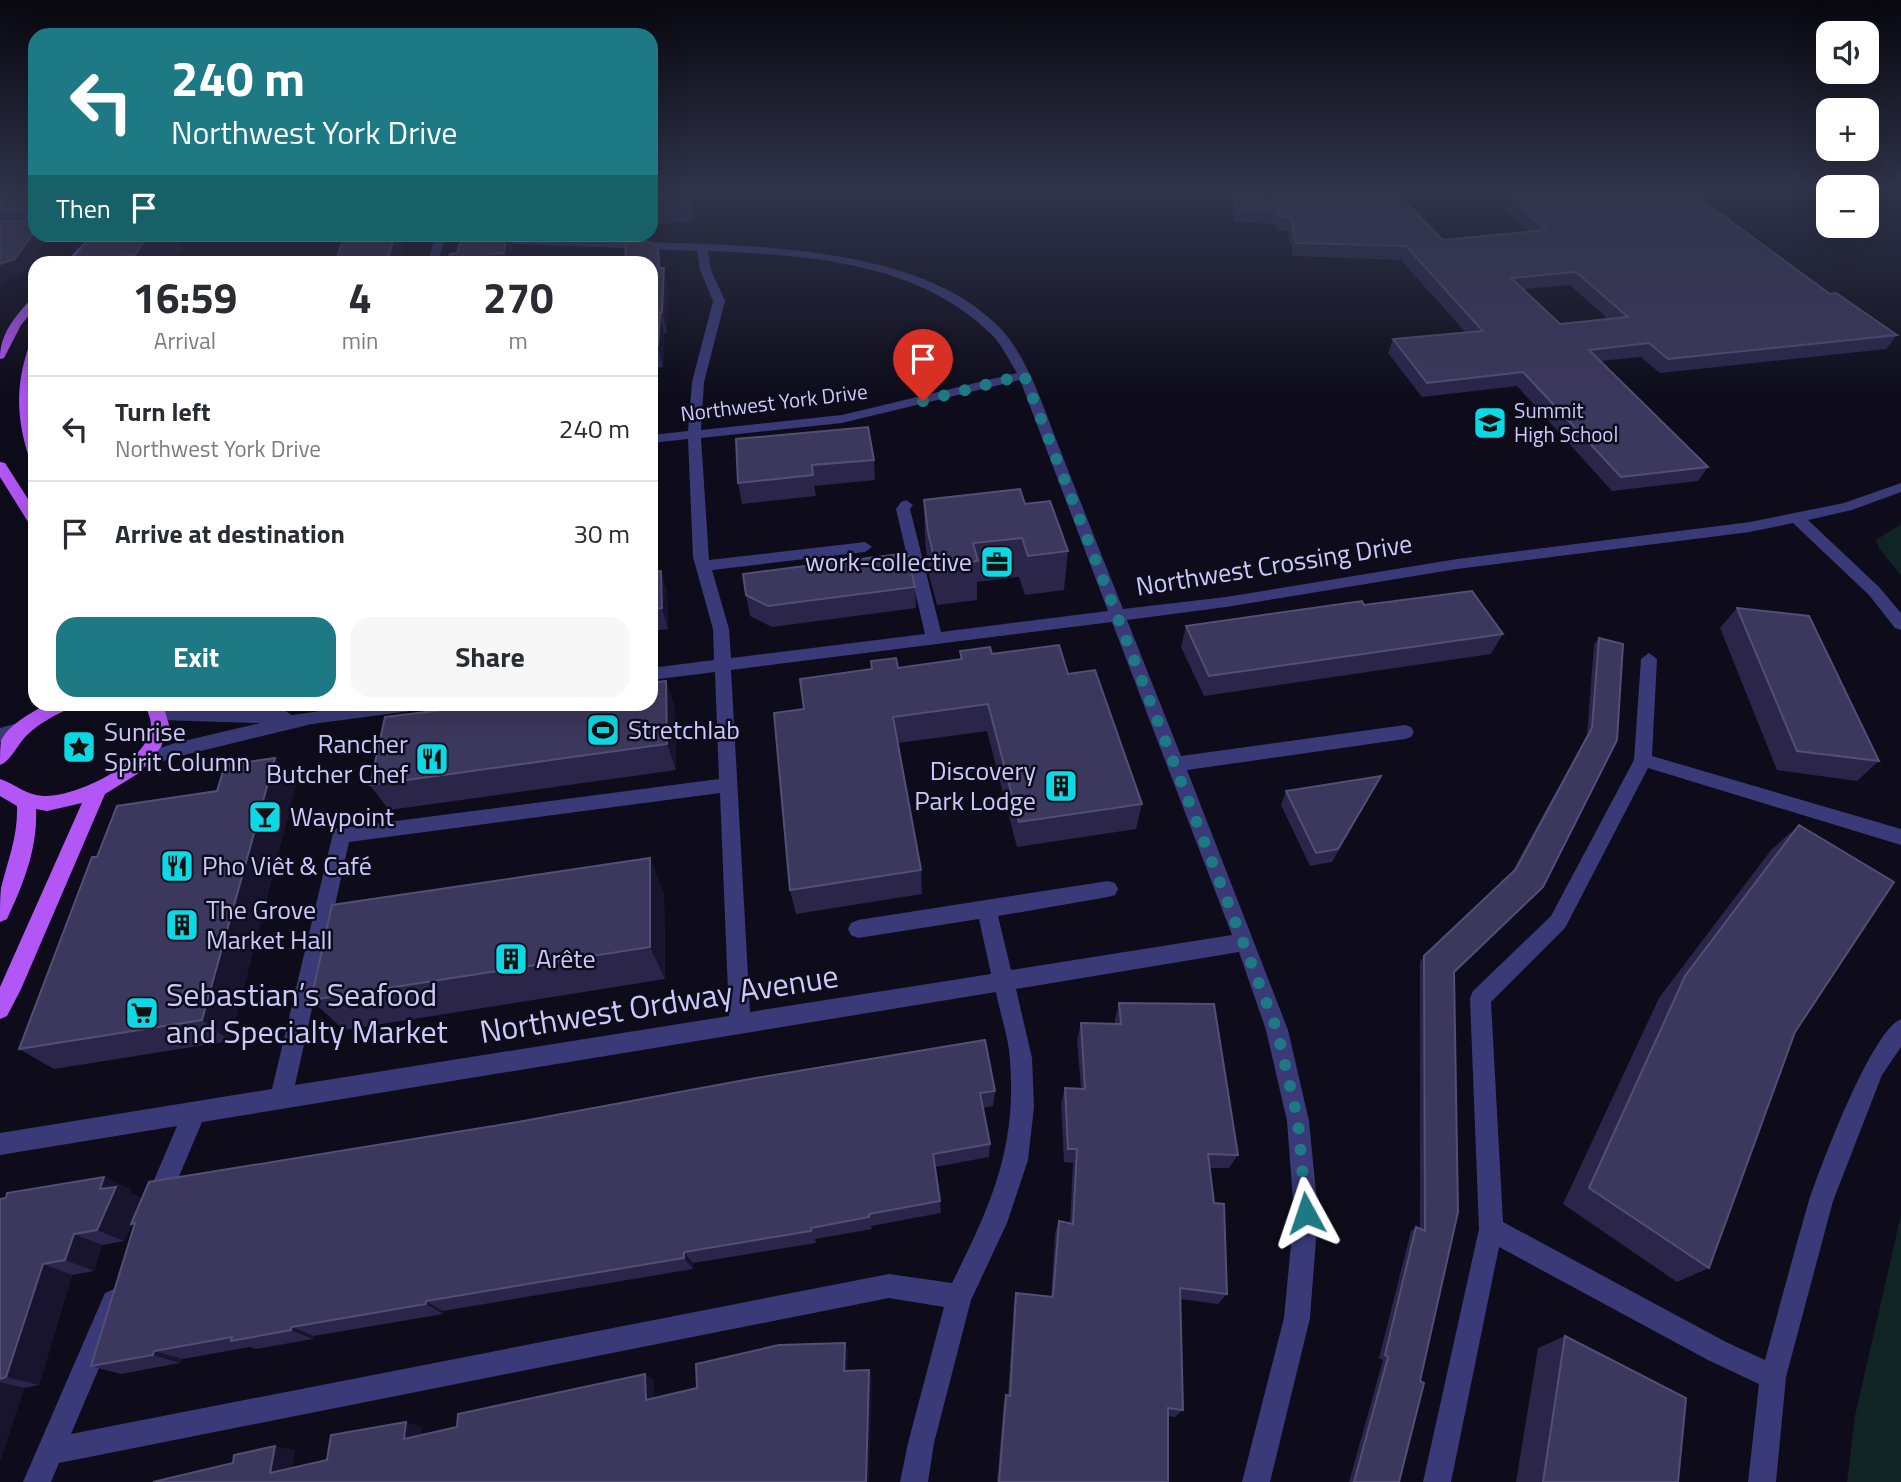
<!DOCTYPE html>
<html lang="en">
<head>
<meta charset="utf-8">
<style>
  body { margin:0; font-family:"Titillium Web",sans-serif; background:#f7f7f7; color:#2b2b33; height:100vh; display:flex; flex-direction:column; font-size:26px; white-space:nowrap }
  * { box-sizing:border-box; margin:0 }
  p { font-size:23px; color:#7c7c81 }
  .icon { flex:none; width:38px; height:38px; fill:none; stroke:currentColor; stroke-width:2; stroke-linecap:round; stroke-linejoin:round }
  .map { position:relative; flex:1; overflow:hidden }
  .side { position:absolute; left:28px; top:256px; width:630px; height:455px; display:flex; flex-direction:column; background:#fff; border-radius:21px; box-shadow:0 7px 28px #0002 }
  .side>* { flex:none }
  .top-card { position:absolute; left:28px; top:28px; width:630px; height:214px; border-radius:21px; box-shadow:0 7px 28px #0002; background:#1d7983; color:#fff; overflow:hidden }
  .buttons { position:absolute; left:1816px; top:21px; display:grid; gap:14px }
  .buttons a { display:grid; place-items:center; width:63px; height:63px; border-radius:14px; background:#fff; box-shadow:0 7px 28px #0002; font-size:35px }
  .pin { position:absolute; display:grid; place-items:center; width:60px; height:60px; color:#fff; margin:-72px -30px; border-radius:50% 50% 50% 0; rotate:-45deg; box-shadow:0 0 7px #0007 }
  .pin .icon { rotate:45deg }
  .me { position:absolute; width:77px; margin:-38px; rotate:355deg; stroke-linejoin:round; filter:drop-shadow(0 0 5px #0008) }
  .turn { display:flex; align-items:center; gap:24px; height:147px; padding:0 28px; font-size:32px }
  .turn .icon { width:91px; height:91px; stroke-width:2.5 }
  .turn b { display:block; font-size:49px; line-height:60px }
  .then { display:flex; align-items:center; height:66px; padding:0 28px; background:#0003; gap:14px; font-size:26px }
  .eta { display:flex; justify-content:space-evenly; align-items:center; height:119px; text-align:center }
  .eta b { font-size:42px; font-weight:700; line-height:49px }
  .cta { display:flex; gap:14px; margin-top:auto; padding:14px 28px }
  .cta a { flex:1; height:80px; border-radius:21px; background:#1d7983; color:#fff; font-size:28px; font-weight:700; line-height:80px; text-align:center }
  .cta a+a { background:#f7f7f7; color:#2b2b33 }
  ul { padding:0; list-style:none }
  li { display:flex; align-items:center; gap:21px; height:105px; padding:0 28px; border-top:2px solid #e1e1e2 }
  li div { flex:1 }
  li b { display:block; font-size:26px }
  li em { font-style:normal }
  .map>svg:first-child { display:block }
</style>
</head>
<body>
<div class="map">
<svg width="1901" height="1482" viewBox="0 0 1901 1482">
  <rect width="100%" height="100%" fill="#0e0c1b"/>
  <!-- green -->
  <path fill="#0f2423" d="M1901,524V576L1879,548L1876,540Z
    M1901,1215V1482H1847L1855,1416Z"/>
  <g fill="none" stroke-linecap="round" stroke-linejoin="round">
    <!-- minor -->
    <path fill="#393a77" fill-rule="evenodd" d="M349,234C437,234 525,238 613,241C728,246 916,239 1001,329C1028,358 1043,406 1057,442C1079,498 1101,554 1123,609L1226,597L1457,559L1750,522L1844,503L1901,483V492L1852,510L1808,520L1879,587L1901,613V630L1895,628L1869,595L1793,523L1750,532L1457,569L1226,607L1127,620L1181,756L1405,725L1411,727L1414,732L1411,737L1405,739L1187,770L1288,1030L1309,1121L1318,1213L1310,1318L1270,1482H1242L1284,1318L1294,1213L1287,1121L1266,1030L1239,952L1016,989L1032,1058L1034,1107L1028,1160L1007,1223L971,1300L934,1443L928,1482H900L908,1443L944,1307L889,1298L59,1463L51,1482H23L105,1293L114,1289L123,1293L127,1302L71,1434L889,1274L952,1283C990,1207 1017,1149 1010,1061C1009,1038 1000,1014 996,992L202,1122L166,1207L158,1211L150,1207L146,1199L177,1126L0,1155V1133L272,1089L334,829L719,779L715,672L651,680V668L714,660L713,629L693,557L688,439L651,443V435L688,431L692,382L713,301L700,270L697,251L444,241L438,262H428L434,240L354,237ZM708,251C805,255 916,261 990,333C1001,343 1009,360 1017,373L842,415L701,430L704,382L725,301L711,270ZM1020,380L1108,611L941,632L910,509L913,505L906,500L901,502L896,509L925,634L731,658L729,629L712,570L865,552L872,547L865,542L709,560L701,438L842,423ZM1112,622L1232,935L1011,970L998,916L1108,897L1115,895L1118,889L1115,883L1108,881L858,920L851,923L848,929L851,935L858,938L979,919L991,974L750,1012L731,670ZM720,793L729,1016L295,1085L349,842Z
      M1649,653L1657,659L1652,756L1901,829V845L1648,768L1565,928L1491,1002L1503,1222L1726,1342L1765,1360C1779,1308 1793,1256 1808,1204C1819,1170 1871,1031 1901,1019V1047L1882,1075L1833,1201L1786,1377L1776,1482H1748L1759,1384L1708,1360L1499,1247L1451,1482H1423L1479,1229L1470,998L1473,991L1551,916L1634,760L1641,659Z
      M369,704H427L424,709L418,710L312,724L176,757L139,769L133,767L130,762L133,757L175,743L260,723L159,720L153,718L150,713L153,708L159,706L284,710L292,715Z
      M22,722L28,724L31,729L28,734L0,742V728Z"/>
    <!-- major -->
    <path fill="#b256f6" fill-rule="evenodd" d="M92,234H104L77,262H66Z
      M35,298V308L21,325L4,358L0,359C0,333 15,317 31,299Z
      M35,342L31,400L35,458L28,454C16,416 16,383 29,346Z
      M0,462L5,463L35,510V527L30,525L0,477Z
      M47,704H71L68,709C53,716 38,724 26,736C17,745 11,761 0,765C0,758 0,748 1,741C8,725 32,712 47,704Z
      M145,704H163L169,725L161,747L139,773L105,794L21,989L7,1016L0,1019V987L82,803L47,811L36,809C38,848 23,885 7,919L0,922C0,911 0,898 1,888C8,860 18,836 17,806L0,796V779C18,785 24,795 45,796C76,797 150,762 151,725C151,719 147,710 145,704Z"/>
  </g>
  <!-- wall -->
  <path fill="#2a2549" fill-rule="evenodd" d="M0,190H35V234H52L42,246L24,272L6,279L0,286Z
    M651,190H692L694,221L651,225Z
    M1228,190H1393L1443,240L1528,231L1482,190H1701L1708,195L1704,202L1830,294L1897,335L1886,349L1660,373L1641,357L1600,361L1708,467L1698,481L1612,491L1517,386L1422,397L1388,353L1393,339L1466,333L1401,260L1293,256L1288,231L1277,230L1275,224L1234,222ZM1570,285L1608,319L1560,324L1523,289Z
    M473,234H514L508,235L512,246L510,262H448L472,239Z
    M183,248L175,262H72Z
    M651,262L663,268L668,289L667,333H664L663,367L656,368L655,412H651Z
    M736,439L874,460L875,480L814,486L816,496L742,504L738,483Z
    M924,500L1025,504L1068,551L1064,590L1025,595L1019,577L977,582V600L937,605L928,571L925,539Z
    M661,571L667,592L668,629L651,631V572Z
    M915,587L916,608L772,627L750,616L746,595Z
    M1364,605L1503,634L1491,654L1204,696L1181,647L1186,626Z
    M1737,608L1879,761L1857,781L1777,770L1720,628Z
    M1599,638L1623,644L1543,887L1454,974L1420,1381L1399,1482H1349L1383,1360L1379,1358L1411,1231L1416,1227L1420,1228V962L1424,956L1512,872L1587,735L1594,645Z
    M960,651L992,654L1068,674L1142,804L1136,829L1017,847L987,731L898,743L921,870L922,894L796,914L790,890L804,709L872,670L871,661L898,668L960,660Z
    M666,681L675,707L676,770L389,810L370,785Z
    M275,758L296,784L230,1041L54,1069L19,1049L97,857Z
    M1381,776L1332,862L1310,866L1281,805L1286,791Z
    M1799,825L1795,1032L1709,1268L1677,1282L1563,1204L1659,998L1771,850Z
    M664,893L665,979L344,1030L311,1000Z
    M1119,1003L1238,1155L1229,1168H1210L1227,1294L1218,1304L1180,1299L1183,1410L1175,1417L1168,1416V1482H997L1004,1402L1006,1395L1008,1396L1014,1303L1016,1293L1051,1297L1055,1233L1059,1221L1070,1223L1073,1163L1064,1162L1061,1103L1065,1088H1081L1077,1040L1081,1023L1115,1024V1019Z
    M995,1091L993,1106L983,1108L990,1144L989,1157L935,1167L940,1201L941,1213L871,1226L872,1229L815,1239L816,1243L693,1263V1269L443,1311V1314L314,1336L313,1339L256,1349L250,1347L182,1359L180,1363L121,1374L91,1366L134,1225L132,1224L124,1241L102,1245L94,1271L72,1275L39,1385L24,1388L0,1461V1199L104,1177L131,1190L130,1193L142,1199Z
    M1565,1336L1678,1482H1516L1538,1348Z"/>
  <!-- shaded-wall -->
  <path fill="#18142e" d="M689,190H692L694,221L689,196Z
    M35,231V234H52L42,246L24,272L6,279L0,286V264Z
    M148,234H175L183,248L175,262H140L135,255Z
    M395,234H398L404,249L401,262H387Z
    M506,234H508L512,246L510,262H507L504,253Z
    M658,246L662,266L663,286L664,268L668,289L667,333L662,312Z
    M488,254L491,262H486Z
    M127,255L131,262H122Z
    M660,313L664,333L663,367L658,346Z
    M651,349L656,368L655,412L651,397Z
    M661,571L667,592L668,629L662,608Z
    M666,681L675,707L676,770L667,744Z
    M275,758L296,784L230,1041L202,1020Z
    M650,858L664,893L665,979L650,947Z
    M1543,887L1538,893L1450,978L1454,972Z
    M104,1177L131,1190L130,1193L142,1200L124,1241L97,1230L100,1189Z
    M74,1234L102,1245L94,1271L65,1260Z
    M684,1252L693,1263V1269L684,1258Z
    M43,1264L72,1275L39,1385L6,1377Z
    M426,1301L443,1311V1314L426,1304Z
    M292,1327L314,1336L313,1339L291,1330Z
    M845,1343L848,1350L847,1377L844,1371Z
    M154,1351L182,1359L180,1363L153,1355Z
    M869,1370L872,1377L869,1482H866Z
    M645,1374L654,1380V1405L646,1400Z
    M0,1382L24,1388L0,1461Z
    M406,1422L422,1427L420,1444L404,1439Z
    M275,1446L295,1450L291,1476L270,1473Z"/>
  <!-- building -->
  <path fill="#3c375c" stroke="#524e75" stroke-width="2" fill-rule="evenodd" d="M0,190H35V231L15,259L0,264V221H26L29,212L26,210H0Z
    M651,190H689V196L651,199Z
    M1233,190H1393L1443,240L1546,230L1502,190H1701L1708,195L1696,196L1830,294L1836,293L1897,335L1668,359L1649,343L1589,350L1708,467L1621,477L1523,372L1427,383L1393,339L1483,331L1406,246L1296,243L1291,218L1280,217L1278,211L1237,209ZM1576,272L1628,317L1560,324L1511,278Z
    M100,234H148L135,255H127L122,262H72L87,241H95Z
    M395,234L387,262H335L345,235Z
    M473,234H506L504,253L488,254L486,262H448L450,254L457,253L461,240L472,239Z
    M646,241L658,246L659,268H664L662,312L660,313L658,346L651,347V262H625L626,243Z
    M868,427L874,460L812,465L813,475L738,483L736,439Z
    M1020,489L1025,504L1050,501L1068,551L1028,556L1022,538L973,543L978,561L936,566L928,532L924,500Z
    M907,553L915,587L768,606L746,595L743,574Z
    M661,571L662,608L651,610V572Z
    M1472,591L1503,634L1209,676L1186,626L1362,601L1364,605Z
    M1737,608L1809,616L1879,761L1797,751Z
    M1599,638L1623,644L1617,740L1543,887L1454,972L1458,1212L1420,1381L1424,1383L1399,1482H1354L1388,1357L1385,1355L1416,1227L1425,1231L1424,956L1516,869L1592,728Z
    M1059,645L1068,674L1095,670L1142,804L1019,822L988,704L893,717L921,870L790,890L774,713L804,709L800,679L872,669L871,661L896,658L898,668L962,659L960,651L990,647L992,654Z
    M666,681L667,744L370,785L385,717L492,704H651V683Z
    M275,758L202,1020L19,1049L92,857H97L117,806L217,791L225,765Z
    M1381,776L1338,849L1316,853L1286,791Z
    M1799,825L1894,882L1795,1032L1709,1268L1589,1188L1685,976Z
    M650,858V947L311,1000L332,905Z
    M1119,1003L1214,1004L1238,1155L1208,1154L1214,1203L1224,1204L1227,1294L1180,1288L1183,1410L1168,1408V1482H999L1006,1395L1010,1396L1016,1293L1053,1297L1059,1221L1073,1224L1077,1149H1068L1065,1088L1085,1089L1081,1023L1121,1024Z
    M985,1040L995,1091L980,1093L990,1144L933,1154L940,1201L869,1214V1217L811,1228V1231L684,1252V1258L426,1301V1304L292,1327L291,1330L231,1341L232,1337L154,1351L153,1355L91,1366L135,1223L131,1224L149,1182L518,1122L750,1079Z
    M104,1177L100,1189L116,1187L97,1230L74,1234L65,1260L43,1264L6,1377L0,1379V1199L6,1198L7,1193Z
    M1565,1336L1686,1398L1678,1482H1543Z
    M845,1343L844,1371L869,1370L866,1482H153L233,1463L234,1455L275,1446L270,1473L327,1460L331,1435L406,1422L404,1439L457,1427L458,1414L645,1374L646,1400L697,1388L696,1364L779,1345Z"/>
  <!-- sky -->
  <linearGradient id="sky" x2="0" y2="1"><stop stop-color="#08070f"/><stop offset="0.48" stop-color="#30344a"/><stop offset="1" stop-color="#30344a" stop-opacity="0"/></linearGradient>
  <rect width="1901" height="397" fill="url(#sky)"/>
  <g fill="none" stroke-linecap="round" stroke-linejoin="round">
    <!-- route -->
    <path stroke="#1d7983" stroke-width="12" stroke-dasharray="0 21.6" d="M923,401L1024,375L1277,1030L1298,1121L1306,1213"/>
  </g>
  <!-- icons -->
  <defs>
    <symbol id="school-square" viewBox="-11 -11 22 22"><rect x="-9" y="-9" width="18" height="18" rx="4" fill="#0cd9e4" stroke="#0e0c1b"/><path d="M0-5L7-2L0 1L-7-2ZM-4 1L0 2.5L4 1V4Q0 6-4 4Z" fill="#111"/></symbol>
    <symbol id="office-square" viewBox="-11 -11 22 22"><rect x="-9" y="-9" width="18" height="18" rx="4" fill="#0cd9e4" stroke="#0e0c1b"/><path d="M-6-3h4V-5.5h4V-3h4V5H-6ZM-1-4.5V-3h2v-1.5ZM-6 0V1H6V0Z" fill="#111"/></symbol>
    <symbol id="stadium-square" viewBox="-11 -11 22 22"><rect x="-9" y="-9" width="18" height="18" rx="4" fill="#0cd9e4" stroke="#0e0c1b"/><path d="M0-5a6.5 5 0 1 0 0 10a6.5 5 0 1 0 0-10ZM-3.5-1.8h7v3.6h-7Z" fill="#111"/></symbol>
    <symbol id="sight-square" viewBox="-11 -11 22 22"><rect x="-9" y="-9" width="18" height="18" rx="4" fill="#0cd9e4" stroke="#0e0c1b"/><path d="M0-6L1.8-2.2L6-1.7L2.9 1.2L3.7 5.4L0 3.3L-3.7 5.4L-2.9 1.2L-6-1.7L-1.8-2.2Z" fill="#111"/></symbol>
    <symbol id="restaurant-square" viewBox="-11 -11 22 22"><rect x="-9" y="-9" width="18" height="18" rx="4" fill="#0cd9e4" stroke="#0e0c1b"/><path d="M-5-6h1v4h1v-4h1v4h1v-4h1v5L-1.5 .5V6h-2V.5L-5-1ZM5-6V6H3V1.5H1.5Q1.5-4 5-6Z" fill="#111"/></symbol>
    <symbol id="building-square" viewBox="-11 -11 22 22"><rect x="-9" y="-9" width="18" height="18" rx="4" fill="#0cd9e4" stroke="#0e0c1b"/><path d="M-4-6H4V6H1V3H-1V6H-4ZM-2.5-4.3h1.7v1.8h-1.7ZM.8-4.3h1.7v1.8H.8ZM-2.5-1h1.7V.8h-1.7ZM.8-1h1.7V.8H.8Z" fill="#111"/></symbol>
    <symbol id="bar-square" viewBox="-11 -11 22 22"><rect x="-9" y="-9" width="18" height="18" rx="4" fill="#0cd9e4" stroke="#0e0c1b"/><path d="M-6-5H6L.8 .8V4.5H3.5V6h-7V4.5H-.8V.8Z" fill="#111"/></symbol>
    <symbol id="supermarket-square" viewBox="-11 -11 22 22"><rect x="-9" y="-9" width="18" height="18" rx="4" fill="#0cd9e4" stroke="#0e0c1b"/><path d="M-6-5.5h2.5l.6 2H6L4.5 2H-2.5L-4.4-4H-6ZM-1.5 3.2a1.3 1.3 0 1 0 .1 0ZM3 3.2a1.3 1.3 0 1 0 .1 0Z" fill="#111"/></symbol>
  </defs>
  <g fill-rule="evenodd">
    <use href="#school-square" x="1471" y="404" width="38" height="38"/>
    <use href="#office-square" x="978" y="543" width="38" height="38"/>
    <use href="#stadium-square" x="584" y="711" width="38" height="38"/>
    <use href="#sight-square" x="60" y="728" width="38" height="38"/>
    <use href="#restaurant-square" x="413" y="740" width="38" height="38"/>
    <use href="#building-square" x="1042" y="767" width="38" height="38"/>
    <use href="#bar-square" x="246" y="798" width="38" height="38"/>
    <use href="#restaurant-square" x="158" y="847" width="38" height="38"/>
    <use href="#building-square" x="163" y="906" width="38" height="38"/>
    <use href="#building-square" x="492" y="940" width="38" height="38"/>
    <use href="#supermarket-square" x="123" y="994" width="38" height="38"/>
  </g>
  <g text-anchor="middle" stroke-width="5" stroke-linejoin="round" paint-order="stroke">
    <!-- far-street labels -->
    <g font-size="21" fill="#ccc9fc" stroke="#0e0c1b">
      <text transform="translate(774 403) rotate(-7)" y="7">Northwest York Drive</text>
    </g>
    <!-- far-poi labels -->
    <g font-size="21" fill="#ccc9fc" stroke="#0e0c1b" text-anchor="start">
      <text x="1514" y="418">Summit<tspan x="1514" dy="24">High School</tspan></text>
    </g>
    <!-- poi labels -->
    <g font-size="26" fill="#ccc9fc" stroke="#0e0c1b" text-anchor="start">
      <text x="972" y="571" text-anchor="end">work-collective</text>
      <text x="628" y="739">Stretchlab</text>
      <text x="104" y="741">Sunrise<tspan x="104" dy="30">Spirit Column</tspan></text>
      <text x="408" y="753" text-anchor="end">Rancher<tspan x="408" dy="30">Butcher Chef</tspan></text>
      <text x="1036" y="780" text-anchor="end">Discovery<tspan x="1036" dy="30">Park Lodge</tspan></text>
      <text x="290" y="826">Waypoint</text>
      <text x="202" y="875">Pho Viêt &amp; Café</text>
      <text x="206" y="919">The Grove<tspan x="206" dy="30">Market Hall</tspan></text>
      <text x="536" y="968">Arête</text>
    </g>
    <!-- street labels -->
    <g font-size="26" fill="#ccc9fc" stroke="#0e0c1b">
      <text transform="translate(1274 565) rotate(-9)" y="9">Northwest Crossing Drive</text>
    </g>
    <!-- near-poi labels -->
    <g font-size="32" fill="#ccc9fc" stroke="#0e0c1b" text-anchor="start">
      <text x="166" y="1006">Sebastian’s Seafood<tspan x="166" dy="37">and Specialty Market</tspan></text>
    </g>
    <!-- near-street labels -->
    <g font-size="32" fill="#ccc9fc" stroke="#0e0c1b">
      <text transform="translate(659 1004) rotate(-9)" y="11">Northwest Ordway Avenue</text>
    </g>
  </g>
</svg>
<div class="buttons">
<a><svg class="icon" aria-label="sound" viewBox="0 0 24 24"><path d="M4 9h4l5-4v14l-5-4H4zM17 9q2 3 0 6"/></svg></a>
<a>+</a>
<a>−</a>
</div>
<div class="pin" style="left:923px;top:401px;background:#d93025"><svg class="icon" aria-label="arrive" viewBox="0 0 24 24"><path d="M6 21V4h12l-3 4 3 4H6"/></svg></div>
<svg class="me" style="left:1306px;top:1213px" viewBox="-20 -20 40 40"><path d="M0-17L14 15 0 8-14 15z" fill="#1d7983" stroke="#fff" stroke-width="4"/></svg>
<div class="top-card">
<div class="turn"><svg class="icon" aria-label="left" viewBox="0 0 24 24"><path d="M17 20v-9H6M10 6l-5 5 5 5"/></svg><div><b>240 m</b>Northwest York Drive</div></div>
<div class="then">Then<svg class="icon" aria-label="arrive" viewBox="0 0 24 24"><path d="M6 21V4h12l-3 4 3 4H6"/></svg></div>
</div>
<section class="side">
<div class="eta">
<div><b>16:59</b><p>Arrival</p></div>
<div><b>4</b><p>min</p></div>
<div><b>270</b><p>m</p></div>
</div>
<ul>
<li><svg class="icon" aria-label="left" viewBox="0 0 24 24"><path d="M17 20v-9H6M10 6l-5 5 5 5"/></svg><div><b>Turn left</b><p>Northwest York Drive</p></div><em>240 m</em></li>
<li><svg class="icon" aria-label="arrive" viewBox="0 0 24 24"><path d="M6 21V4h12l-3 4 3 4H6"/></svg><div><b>Arrive at destination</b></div><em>30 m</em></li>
</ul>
<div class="cta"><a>Exit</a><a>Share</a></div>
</section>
</div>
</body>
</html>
